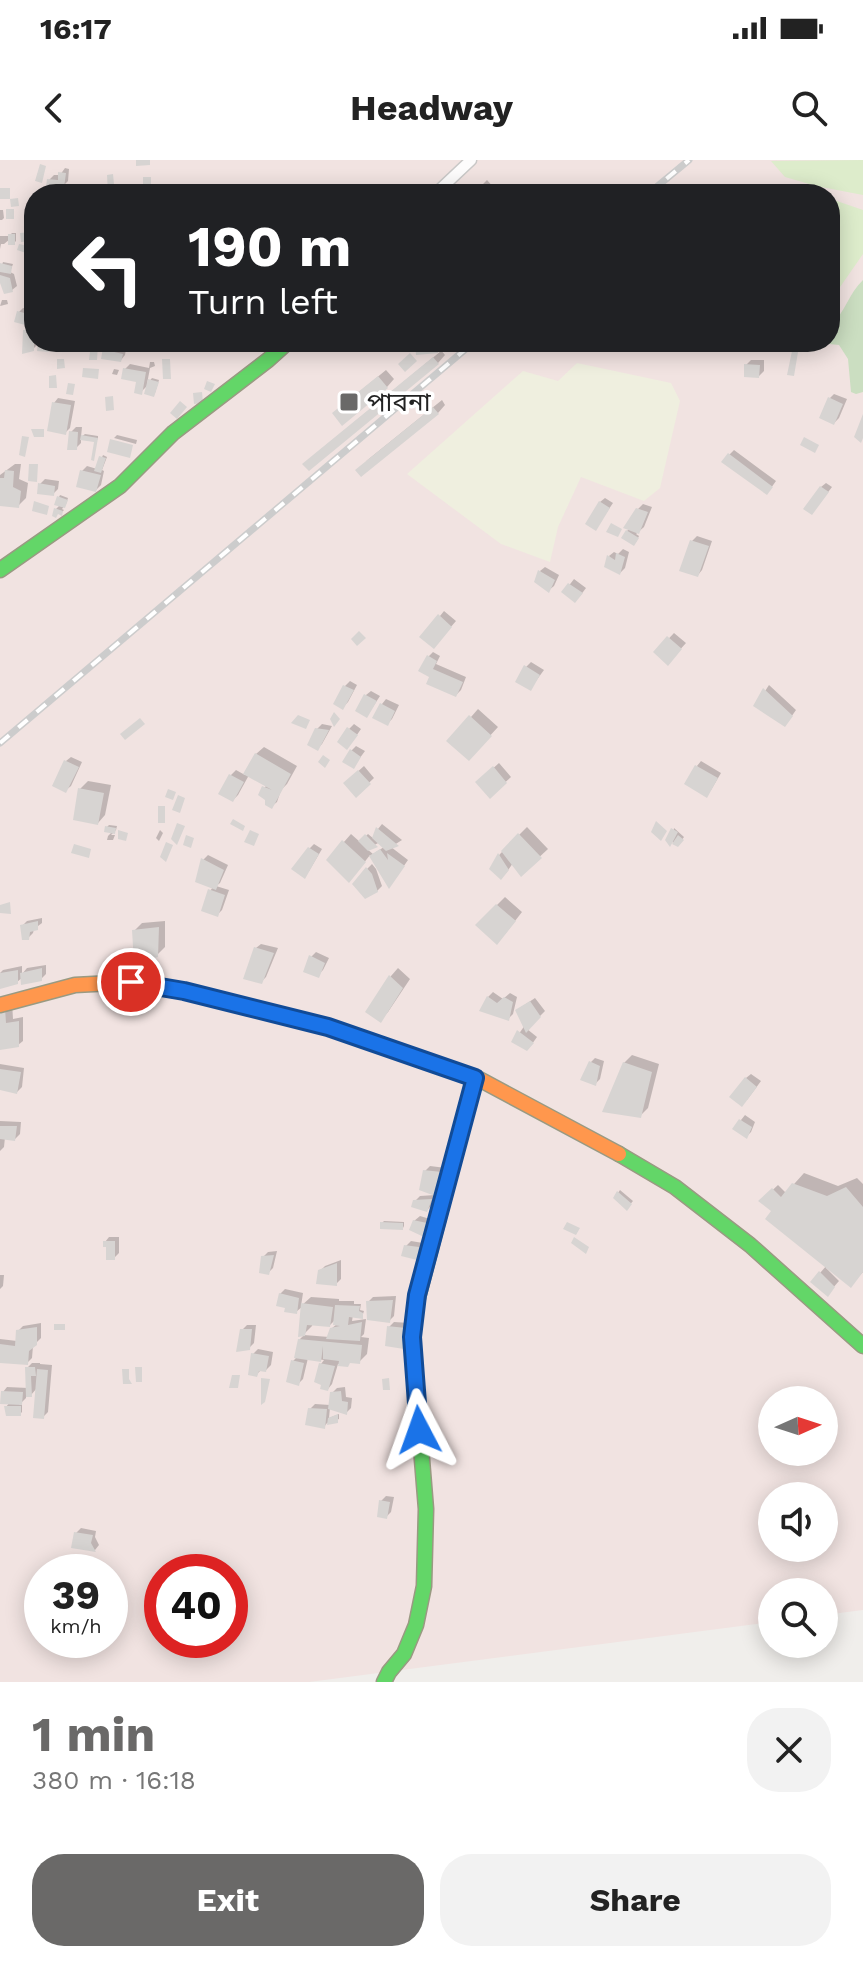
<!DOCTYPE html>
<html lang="en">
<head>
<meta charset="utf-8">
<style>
  body { margin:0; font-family:"Work Sans","Noto Sans Bengali",sans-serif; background:#f2f2f2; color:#222; height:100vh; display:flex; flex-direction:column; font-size:30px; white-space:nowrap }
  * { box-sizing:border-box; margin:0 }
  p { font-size:26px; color:#767676 }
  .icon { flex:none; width:44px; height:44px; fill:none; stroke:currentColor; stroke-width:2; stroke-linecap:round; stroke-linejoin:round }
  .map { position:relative; height:1522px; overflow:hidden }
  .drawer { display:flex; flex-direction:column; background:#fff; flex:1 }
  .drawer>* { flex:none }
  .guide { position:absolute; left:24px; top:24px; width:816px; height:168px; border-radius:32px; box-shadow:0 4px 20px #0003; background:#202124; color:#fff; overflow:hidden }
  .needle { width:52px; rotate:87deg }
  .buttons { position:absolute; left:758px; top:1226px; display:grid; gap:16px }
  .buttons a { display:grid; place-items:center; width:80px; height:80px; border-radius:50%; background:#fff; box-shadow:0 4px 20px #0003; font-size:40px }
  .speed { position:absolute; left:24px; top:1394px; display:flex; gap:16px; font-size:40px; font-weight:700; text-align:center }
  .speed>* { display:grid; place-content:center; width:104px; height:104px; border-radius:50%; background:#fff; box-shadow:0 4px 20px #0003; line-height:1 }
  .speed small { font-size:20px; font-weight:400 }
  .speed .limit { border:12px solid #d22; background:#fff; color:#111 }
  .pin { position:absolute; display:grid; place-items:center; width:68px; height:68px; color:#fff; margin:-34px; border:4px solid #fff; border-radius:50%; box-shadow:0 2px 8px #0007 }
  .me { position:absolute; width:88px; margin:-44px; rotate:356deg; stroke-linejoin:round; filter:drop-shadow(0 0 6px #0008) }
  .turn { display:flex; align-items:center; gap:28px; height:168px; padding:0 32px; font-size:36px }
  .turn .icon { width:104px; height:104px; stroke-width:2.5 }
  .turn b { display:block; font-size:56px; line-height:68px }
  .round { display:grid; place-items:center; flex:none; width:84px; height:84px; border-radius:32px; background:#f2f2f2 }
  .head { display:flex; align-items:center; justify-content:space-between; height:136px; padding:0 32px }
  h1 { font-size:48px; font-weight:700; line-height:60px; color:#6a6968 }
  .primary-button { display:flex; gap:16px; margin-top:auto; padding:16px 32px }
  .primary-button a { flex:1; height:92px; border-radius:32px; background:#6a6968; color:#fff; font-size:32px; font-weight:700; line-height:92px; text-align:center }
  .primary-button a+a { background:#f2f2f2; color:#222 }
  .status { display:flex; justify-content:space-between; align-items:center; height:56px; padding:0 40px; background:#fff; direction:ltr }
  .status svg { height:22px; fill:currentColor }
  header { display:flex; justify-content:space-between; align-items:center; height:104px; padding:0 32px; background:#fff; font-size:36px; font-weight:700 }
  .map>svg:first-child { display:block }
</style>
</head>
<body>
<div class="status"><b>16:17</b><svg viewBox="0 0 49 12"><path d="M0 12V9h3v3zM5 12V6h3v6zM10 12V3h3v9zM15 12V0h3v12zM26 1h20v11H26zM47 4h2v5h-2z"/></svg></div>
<header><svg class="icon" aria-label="back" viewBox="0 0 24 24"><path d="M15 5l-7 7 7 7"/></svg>Headway<svg class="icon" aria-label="search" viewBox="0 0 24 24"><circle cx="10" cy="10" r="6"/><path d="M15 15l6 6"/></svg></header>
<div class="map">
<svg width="863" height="1522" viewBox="0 0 863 1522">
  <rect width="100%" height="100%" fill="#f0eeeb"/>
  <!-- commercial -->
  <path fill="#f1e3e1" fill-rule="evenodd" d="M0,0H863V1450L824,1455V1432H772V1462L309,1522H0ZM34,34H830V182H34ZM772,1240H824V1292H772ZM772,1336H824V1388H772ZM42,1412H110V1480H42ZM162,1412H230V1480H162Z"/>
  <!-- farmland -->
  <path fill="#efefdf" d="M577,203L671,223L680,241L660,328L644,341L581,317L558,367L550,402L501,384L407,314L523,211L558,221Z"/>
  <!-- grass -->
  <path fill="#ddeccb" d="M863,0V35L816,26L785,17L771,1Z
    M834,40L863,50V94L838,130L830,133V44Z"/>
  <!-- forest -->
  <path fill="#cbdec1" d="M863,120V232L856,234L851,232L848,199L839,185L810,182H830V166C845,153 849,133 863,120Z"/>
  <!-- shadow -->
  <path fill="#0003" fill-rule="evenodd" d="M65,8L69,9L68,21L63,26L49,20L54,15H60Z
    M487,20L496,30L493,34H473Z
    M0,50H3L4,58L2,60H0Z
    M12,73H16V81L14,83L10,79L4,84H1L0,89V76H9Z
    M3,102L13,104L10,112L14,114L17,126L12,130L0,121V112L2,110H0Z
    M2,140H7L8,144L0,146Z
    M23,148L34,150V158L28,164L19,152Z
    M30,166H34V182H53V185L48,190L40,182L33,189L25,171Z
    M106,182H114L113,187L126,189L125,195L121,200L104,197Z
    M418,182H442V186L440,189L445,195L438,203L313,296L441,191L418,193Z
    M751,200H764V211L759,216L746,205Z
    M150,202H154L155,206L150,208L147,224L152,218L159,220L155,233L149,224L141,232L138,221L125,209L130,204L149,208Z
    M114,209L119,210L117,215L112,214Z
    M386,210L394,219L387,227L342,246Z
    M834,234L847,239L839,258L834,263L830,238Z
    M58,238L75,241L70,268L66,272L54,243Z
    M442,240L445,245L438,253L365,302Z
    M76,267H82L81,277L85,274L98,276V279L96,280L81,278V283L76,288L71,272Z
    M117,275L137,280L136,284L114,278Z
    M734,290L776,321L771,328L729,295Z
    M103,295L107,297L102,310L104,311L101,325L96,330L82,311L87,306L97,309Z
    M15,304H21L19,319L28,323L26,338L18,346L0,344V315Z
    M45,319L59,321L58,329L53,334L40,324Z
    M826,323L832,327L816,348L821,327Z
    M60,335L68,338L66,344L62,349L64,350L61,353L56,349L60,345L59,337Z
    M605,338L613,343L596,368L600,342Z
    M643,344L652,347L644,367L636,374L639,376L636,382L627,371L630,368L638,349Z
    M697,376L712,381L702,410L698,415L692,381Z
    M623,389L629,392L625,408L620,413L609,396L614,392L618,394Z
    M545,407L559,415L554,426L549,430L540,411Z
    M574,419L586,428L580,436L564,432Z
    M444,451L456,461L438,482L440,456Z
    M674,473L686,483L668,503L656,492Z
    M433,492L440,496L436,504L466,517L461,530L456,535L432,517L428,497Z
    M531,502L544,510L530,529L526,507Z
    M350,521L357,525L348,542L343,547L336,543L345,526Z
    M769,525L796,550L789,560L756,545Z
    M371,531L380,536L367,556L366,535Z
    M386,539L399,545L392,559L387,564L382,544Z
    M478,549L498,567L476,591L471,557Z
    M322,564L332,566L322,584L318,588L317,569Z
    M354,564L361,569L352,582L349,569Z
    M356,586L365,591L354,606L351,591Z
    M264,587L297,606L287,624L281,630L277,642L272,646L264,628L267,625L249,615L238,635L233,640L221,633L231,615L236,610L245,615L256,594Z
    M71,597L82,602L71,626L66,630V601Z
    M701,601L721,613L711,630L697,606Z
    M499,603L511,617L490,636L478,622Z
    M364,606L374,618L356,635L345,623Z
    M88,621L111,625L105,655L98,663L80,629Z
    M382,664L402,680L391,687L408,700L390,726L370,695L356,713L329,699L351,674L360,682L368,674L374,679L378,669ZM380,682L384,687L373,694L367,689Z
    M109,665L117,666L116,670L111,675H115L113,680H107L108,676L112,672L107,667Z
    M527,667L548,689L521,714L513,703L506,713L491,708L500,694Z
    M674,668L684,677L678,685L672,682Z
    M160,670L163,673L159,681L156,678Z
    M314,684L322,689L309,711L305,716L309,689Z
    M208,695L228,705L220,723L216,726L229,730L222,750L217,755L210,731L213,727L203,700Z
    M372,704L376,709L382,726L377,731L367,709Z
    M505,737L522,752L505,774L477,765Z
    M42,758V763L34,769L33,773L28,778L22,766L27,761Z
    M165,761V787L157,795L134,771L142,763Z
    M261,784L278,788L266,817L261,822L256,788Z
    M316,792L329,798L323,810L318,815L311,797Z
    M46,805V814L41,819L23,817L17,822L0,827V813L3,810L22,806V814L27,808Z
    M398,808L410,819L388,852L380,860L367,851L391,816Z
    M493,832L503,839L510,833L517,837L513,854L508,859L488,837Z
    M535,838L545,851L527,869L537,877L532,884L514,881L525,865L517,850Z
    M12,842L13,859L23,857V881L18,885L0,888V844Z
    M632,895L659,904L648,948L640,956L624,903Z
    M595,898L604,901L600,919L595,924L590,903Z
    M0,904L24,908L22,927L17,932L0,928Z
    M751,914L761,921L747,940L746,918Z
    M745,955L755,962L751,972L747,976L741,960Z
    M0,961L21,962L20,974L15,979L5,977L4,987L0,991Z
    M430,1006L446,1008L440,1029L435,1034L425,1011Z
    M804,1013L838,1026L857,1018L863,1024V1112L851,1125L828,1106L826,1108L839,1121L832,1129L813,1121L827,1105L774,1051L761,1041L778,1025L786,1033Z
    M620,1030L633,1041L627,1048L615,1037Z
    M435,1035L432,1045L427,1050L415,1041L420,1036Z
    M420,1056L430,1059L428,1070L423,1075L414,1061Z
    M384,1061L404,1062V1066L403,1068L382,1063Z
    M109,1077H119V1093L114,1098L105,1082Z
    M411,1081L423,1083L421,1093L416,1098L406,1086Z
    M277,1091L273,1108L268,1113L263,1097L268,1092Z
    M341,1100V1119L336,1124L320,1111L325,1106Z
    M0,1115H4L3,1126L0,1129Z
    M285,1129L303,1133L301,1146L311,1137L339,1139V1141H354V1144H361L360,1150L364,1151L362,1157L353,1155L352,1161L366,1159L364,1174L361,1177L369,1178L367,1194L359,1202L351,1201L347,1205L338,1204L332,1224L328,1229L321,1204L324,1200L308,1198L303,1219L298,1224L293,1201L296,1198L299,1180L304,1175L329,1177L331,1169L337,1164L336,1159L330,1165L313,1163L312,1166L304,1174L303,1146L296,1152L280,1134Z
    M396,1136L394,1156L389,1161L368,1142L373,1137Z
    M394,1162L410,1163L408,1182L403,1187L389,1167Z
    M41,1163V1178L33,1186L32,1198L27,1203L0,1202V1179L17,1181L18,1171L23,1166Z
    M247,1165H256L254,1183L249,1188L242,1170Z
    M258,1189L273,1192L271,1205L266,1210L262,1209L256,1215L253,1194Z
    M29,1203H40V1204L52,1205L48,1252L43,1257L37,1228L31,1235H26V1238L19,1245H22V1252L20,1254L6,1247L10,1242L3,1232L7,1227L28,1228L27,1208L32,1203Z
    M345,1227L346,1237L352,1238L351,1248L346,1253L330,1247L329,1258L339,1254V1259L327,1263L324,1267L310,1249L315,1244L330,1245L332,1233L337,1228Z
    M386,1336L394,1337L391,1352L386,1357L381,1341Z
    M81,1368L96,1371L95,1377L99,1385L95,1390L74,1386L76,1373Z"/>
  <!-- building -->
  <path fill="#d7d4d2" d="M136,0H150V5L136,6Z
    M40,4L46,6L42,23L35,21Z
    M58,12L66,13L64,28L46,27L47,19L58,20Z
    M113,14L115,34H108L107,15Z
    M143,17H151V34H143Z
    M139,24L140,31L127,33L126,26Z
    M481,24L491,34H471Z
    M0,28H10V39L18,38L19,46L11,47L10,39H0Z
    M6,49H14V59H6Z
    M32,72L33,81L21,82L20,73Z
    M8,74H15V85H8Z
    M19,84L28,86L26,93L17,90Z
    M0,103L12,106L11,114L0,112Z
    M0,115L10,118L13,132L4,134L0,123Z
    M17,151L32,155L29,166L14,162Z
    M23,170H34V191L22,194Z
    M38,182H49V192L37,191Z
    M62,182H83L82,192H74V188H62Z
    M104,182H111L110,191L123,194L121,202L101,199Z
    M178,182H203L202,192L178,191Z
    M415,182H437L438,193L416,195Z
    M91,184L98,185L97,200H89Z
    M792,191L798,192L794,216L787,215Z
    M410,193L417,201L405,212L398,204Z
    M433,197L439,204L309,311L302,304Z
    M57,199H64L65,208L57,209Z
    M162,199H170L171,219H163Z
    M744,204L760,205L759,218L744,217Z
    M83,208L99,209L98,219L82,217Z
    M123,208L146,212L142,235L134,233L136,222L121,219Z
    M56,215L57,228H49V216Z
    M378,216L388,228L342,266L332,253Z
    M148,219L159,222L154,237L144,234Z
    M207,221L215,224L211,232L204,229Z
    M68,223L75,224L73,235L66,234Z
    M202,232L203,243L194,244L193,233Z
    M113,236L114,250L106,251L105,237Z
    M828,237L843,244L834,265L819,258Z
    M180,241L187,247L177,259L170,253Z
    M52,242L71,245L66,275L47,271Z
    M433,247L439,254L361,317L355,310Z
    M863,254V278L861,283L854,277Z
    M31,269H44V277H34Z
    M69,271L78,272L77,290H67Z
    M81,275L98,278L94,301L91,300L94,282L80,280Z
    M22,276L29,277L25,297L19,295Z
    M804,277L819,285L815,293L800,285Z
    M110,279L133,285L130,298L107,292Z
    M728,293L773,327L767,335L721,302Z
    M99,296L106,298L101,313L94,311Z
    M29,304H38L37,322L28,321Z
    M5,310L14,311L13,327L21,331L19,348L0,346V318H4Z
    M80,310L101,315L96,332L76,327Z
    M38,323L55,326L54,336L37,334Z
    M820,326L829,332L812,355L803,349Z
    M57,336L68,340L65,348L54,345Z
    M34,341L49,346L47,355L32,351Z
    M599,341L610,348L596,371L585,364Z
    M54,348L63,351L62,356L58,354L56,358L52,356Z
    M636,348L648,352L639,374L623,368Z
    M611,363L622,369L618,377L606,372Z
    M626,370L639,378L634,386L621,378Z
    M690,380L709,386L698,417L679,411Z
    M616,393L625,397L620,415L604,407L607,395L615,400Z
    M538,410L555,420L549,433L534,422Z
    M568,423L583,433L575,443L561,432Z
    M438,454L452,467L434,489L419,477Z
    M359,471L366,478L357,486L351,479Z
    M667,476L682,489L668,506L653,492Z
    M427,495L437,501L433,509L463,522L456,537L426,524L429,517L418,511Z
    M524,505L540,515L531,531L515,522Z
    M343,525L354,530L343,550L333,544Z
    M763,528L793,556L785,567L753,546Z
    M364,534L377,541L367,558L355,551Z
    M380,543L395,551L388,566L372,558Z
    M334,552L340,559L334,567L330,559Z
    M298,555L310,560L306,569L291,563Z
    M469,555L492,576L469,601L446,581Z
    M140,558L145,564L125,580L120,574Z
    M347,567L358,575L347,590L337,582Z
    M315,568L329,570L318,591L307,585Z
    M350,589L361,597L354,609L342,602Z
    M255,593L291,614L272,649L265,645V640L258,635L262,626L272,630L243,614Z
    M323,595L330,600L325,608L318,602Z
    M64,600L79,607L66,633L52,626Z
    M695,605L718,618L707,638L684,624Z
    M493,606L507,623L490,639L475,622Z
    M358,610L371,624L356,638L343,623Z
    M229,614L244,622L233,642L218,634Z
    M78,628L104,633L98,665L73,660Z
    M168,629L176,632L173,640L165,637Z
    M178,635L185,638L180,653L172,650Z
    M158,646H165V663H158Z
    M233,659L245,666L243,671L230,664Z
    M656,661L667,671L661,681L651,672Z
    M177,663L185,666L177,685L171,679Z
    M105,666L116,668L115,674L104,672Z
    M376,667L399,686L386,691L372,678Z
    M671,668L678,672L670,687L665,680Z
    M118,670L128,673L126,681L118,679Z
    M250,670L259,674L254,686L244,682Z
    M518,673L542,698L521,717L501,691Z
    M365,674L378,687L368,691L358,681Z
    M186,675L194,678L191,688L183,685Z
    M678,675L684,680L678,687L672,684Z
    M342,680L366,702L349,723L326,700Z
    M166,682L173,685L166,702L160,697Z
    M74,684L91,689L89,698L71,693Z
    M308,687L319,694L305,719L291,709Z
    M380,689L388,700L387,693L405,706L389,729L369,696Z
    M498,693L509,710L501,720L489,709Z
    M201,698L224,710L216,730L195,722Z
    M366,707L372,714L378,732L365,739L352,724Z
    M208,729L225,735L218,757L201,751Z
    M10,742L11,754L0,753V745Z
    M496,744L516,761L497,785L475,765Z
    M38,761V770L30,772L29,780H22L20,765Z
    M159,767L158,797L134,803L132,770Z
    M254,787L274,793L262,824L243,819Z
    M309,795L325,803L319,818L303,812Z
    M42,808V821L21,825L20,813Z
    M18,810V824L0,829V813Z
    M389,815L403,828L381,863L365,852Z
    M487,836L497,843L504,837L513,842L509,861L479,851Z
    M530,841L541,857L526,873L515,850Z
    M5,848L6,863L19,861V887L0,890V849Z
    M517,870L534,883L527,891L511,882Z
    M589,901L600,906L596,926L580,920Z
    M623,902L652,912L641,958L602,952Z
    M0,909L21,912L17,934L0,930Z
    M745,917L757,927L742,947L729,937Z
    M739,959L752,967L747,979L732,969Z
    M0,966H17L15,981L0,979Z
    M423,1010L442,1012L435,1036L419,1030Z
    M792,1023L827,1036L846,1027L863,1047V1112L851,1128L765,1059L771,1051L758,1041L772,1028L781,1037Z
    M617,1031L632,1044L627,1051L613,1038Z
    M432,1039L427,1052L411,1047L413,1040Z
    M413,1060L427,1063L424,1077L409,1070Z
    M380,1062L403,1063V1070L380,1069Z
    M567,1062L580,1068L576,1075L563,1069Z
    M574,1077L589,1087L586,1094L571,1083Z
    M103,1081H115V1100H106V1087H103Z
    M404,1085L419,1087L417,1100L401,1096Z
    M274,1095L269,1115L259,1113L261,1096Z
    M337,1103V1126L316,1124L318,1110Z
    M819,1111L835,1127L828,1137L810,1122Z
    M279,1133L299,1138L297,1154L284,1152L285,1148L276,1146Z
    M393,1140L390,1163L367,1160L366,1141Z
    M301,1143L333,1147L330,1167L307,1165L305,1176L298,1177Z
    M335,1145L360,1146L359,1151L363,1153V1159L349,1157L348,1165L362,1162L360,1181L326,1179L330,1168L340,1166L333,1165Z
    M54,1164H65V1170H54Z
    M387,1166L406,1168L404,1189L385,1186Z
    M37,1167V1185L29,1191L28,1205L0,1203V1184L15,1186L16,1170Z
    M240,1169H252L250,1190L236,1192Z
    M298,1179L362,1185L360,1204L350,1203L348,1207L338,1206L339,1201L323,1199V1186L321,1202L294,1198Z
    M251,1193L269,1196L266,1212L259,1211L257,1217L248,1215Z
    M291,1200L304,1203L299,1226L286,1222Z
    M319,1203L335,1206L328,1231L320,1229L321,1225L314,1222Z
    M25,1207H35L36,1216H31L32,1237H26Z
    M135,1207H142V1222H136Z
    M37,1209L48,1210L44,1259L33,1258Z
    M122,1209H129V1219L132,1224H123Z
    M232,1215H240L238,1228H229Z
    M261,1218L270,1219L265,1242L261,1245Z
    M389,1218L390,1230H383L382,1219Z
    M1,1231L23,1232L22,1245L0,1244Z
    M341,1231L342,1241L348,1242L347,1255L328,1249L330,1232Z
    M4,1246H21V1256H6Z
    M308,1248L327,1249L325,1269L305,1265Z
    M338,1254V1263L327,1265L328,1258Z
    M379,1340L390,1342L387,1359L377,1357Z
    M74,1372L93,1375L91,1383L96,1392L71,1388Z"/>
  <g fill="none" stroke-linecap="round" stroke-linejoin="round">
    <defs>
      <path id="street" d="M435,34L471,0"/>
      <path id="fast" d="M0,410L120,326L173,273L268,200L288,182
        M619,994L675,1027L750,1085L863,1186
        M384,1522L389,1512L404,1494L416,1465L424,1426L426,1349L412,1177L416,1145"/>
      <path id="slow" d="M0,845L75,825L131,822L184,831L328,867L479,919L619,994"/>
      <path id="jam" d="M416,1145L475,918"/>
    </defs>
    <!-- street casing -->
    <use href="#street" stroke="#c9c8c7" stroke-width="13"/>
    <!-- fast casing -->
    <use href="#fast" stroke="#999a82" stroke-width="17"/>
    <!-- slow casing -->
    <use href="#slow" stroke="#999a82" stroke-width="17"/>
    <!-- jam casing -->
    <use href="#jam" stroke="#999a82" stroke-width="17"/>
    <!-- street -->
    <use href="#street" stroke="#fdfcfc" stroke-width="10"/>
    <!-- fast -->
    <use href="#fast" stroke="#63d668" stroke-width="14"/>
    <!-- slow -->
    <use href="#slow" stroke="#ff974d" stroke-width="14"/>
    <!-- jam -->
    <use href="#jam" stroke="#b3261e" stroke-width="14"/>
    <defs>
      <path id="rail" d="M648,34L689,0
        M0,583L474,182"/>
    </defs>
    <!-- rail casing -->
    <use href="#rail" stroke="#ccc" stroke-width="7"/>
    <!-- rail -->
    <use href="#rail" stroke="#fff" stroke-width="4" stroke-dasharray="12" stroke-linecap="butt"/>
  </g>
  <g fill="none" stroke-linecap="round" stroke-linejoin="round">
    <defs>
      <path id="route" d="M131,822L184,831L328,867L475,918L417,1135L412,1177L419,1270"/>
    </defs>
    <!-- route casing -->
    <use href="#route" stroke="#114b97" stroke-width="20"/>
    <!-- route -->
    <use href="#route" stroke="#1a73e8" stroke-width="14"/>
  </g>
  <!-- markers -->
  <rect fill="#6a6968" stroke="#fff" stroke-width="3" x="339" y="232" width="20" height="20" rx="4"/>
  <g text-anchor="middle" stroke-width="7" stroke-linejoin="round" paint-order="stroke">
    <!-- poi labels -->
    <g font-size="26" fill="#222" stroke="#fff" text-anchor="start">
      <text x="367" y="251">পাবনা</text>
    </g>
  </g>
</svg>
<div class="buttons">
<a><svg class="needle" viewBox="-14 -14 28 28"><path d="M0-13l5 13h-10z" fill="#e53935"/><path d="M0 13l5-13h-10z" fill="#767676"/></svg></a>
<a><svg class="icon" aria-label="sound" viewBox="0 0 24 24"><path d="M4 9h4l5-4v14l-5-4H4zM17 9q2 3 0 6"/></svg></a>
<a><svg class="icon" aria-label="search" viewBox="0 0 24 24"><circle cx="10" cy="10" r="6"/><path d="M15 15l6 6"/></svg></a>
</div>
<div class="speed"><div>39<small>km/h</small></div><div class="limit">40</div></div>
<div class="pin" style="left:131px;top:822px;background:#d93025"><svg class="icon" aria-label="arrive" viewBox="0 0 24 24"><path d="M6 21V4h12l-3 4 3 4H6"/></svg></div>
<svg class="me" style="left:419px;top:1270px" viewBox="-20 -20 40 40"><path d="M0-17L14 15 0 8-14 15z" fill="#1a73e8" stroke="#fff" stroke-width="4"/></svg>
<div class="guide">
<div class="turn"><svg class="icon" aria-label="left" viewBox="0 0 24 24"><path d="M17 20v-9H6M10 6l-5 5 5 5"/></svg><div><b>190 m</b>Turn left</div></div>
</div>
</div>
<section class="drawer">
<div class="head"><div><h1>1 min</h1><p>380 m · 16:18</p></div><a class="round"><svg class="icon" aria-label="close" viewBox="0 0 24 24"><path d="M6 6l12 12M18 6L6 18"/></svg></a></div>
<div class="primary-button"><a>Exit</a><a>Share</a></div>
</section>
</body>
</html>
